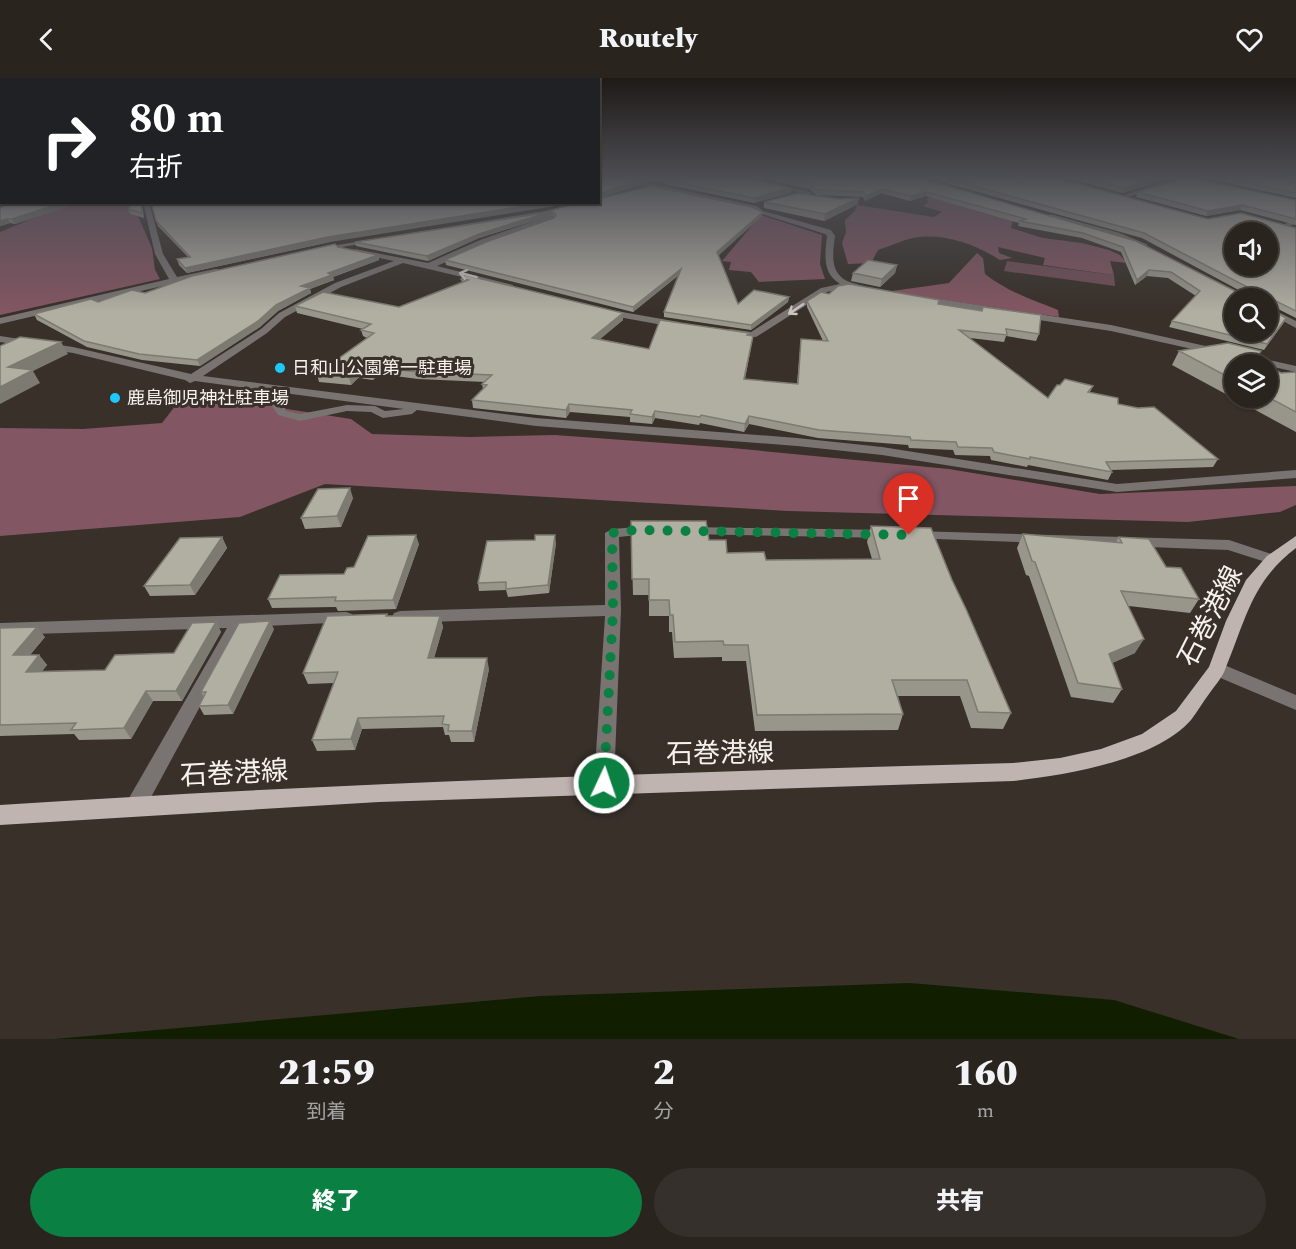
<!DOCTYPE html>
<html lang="ja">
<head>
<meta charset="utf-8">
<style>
  body { margin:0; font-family:Spectral,"Noto Sans JP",serif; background:#36302c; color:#f1f3f6; height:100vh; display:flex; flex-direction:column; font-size:22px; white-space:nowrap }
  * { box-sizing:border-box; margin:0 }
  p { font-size:20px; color:#a5a4a4 }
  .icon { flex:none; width:33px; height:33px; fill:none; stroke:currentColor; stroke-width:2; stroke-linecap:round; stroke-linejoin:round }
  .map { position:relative; height:961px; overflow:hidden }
  .panel { display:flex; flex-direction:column; background:#2a241f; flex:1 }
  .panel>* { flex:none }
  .guide { position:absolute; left:0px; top:0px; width:600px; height:126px; box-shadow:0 2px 4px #0004,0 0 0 2px #46413d; background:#202124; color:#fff; overflow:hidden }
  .fabs { position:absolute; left:1224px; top:144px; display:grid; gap:12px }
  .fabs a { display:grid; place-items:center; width:54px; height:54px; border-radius:50%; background:#2a241f; box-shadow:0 2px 4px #0004,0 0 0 2px #46413d; font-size:30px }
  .pin { position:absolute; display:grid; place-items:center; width:51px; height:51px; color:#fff; margin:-62px -26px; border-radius:50% 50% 50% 0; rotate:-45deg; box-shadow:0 0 6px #0007 }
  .pin .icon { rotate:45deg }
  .me { position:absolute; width:66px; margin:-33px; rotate:3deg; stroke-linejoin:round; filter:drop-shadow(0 0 4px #0008) }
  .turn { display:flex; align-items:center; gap:21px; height:126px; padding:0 30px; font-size:27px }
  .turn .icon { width:78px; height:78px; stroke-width:2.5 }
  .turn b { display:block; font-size:42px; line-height:51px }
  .eta { display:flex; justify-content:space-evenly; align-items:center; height:102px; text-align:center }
  .eta b { font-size:36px; font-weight:800; line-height:42px }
  .button { display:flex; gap:12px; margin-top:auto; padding:12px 30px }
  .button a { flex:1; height:69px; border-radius:36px; background:#0b8043; color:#fff; font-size:24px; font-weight:800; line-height:69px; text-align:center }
  .button a+a { background:#36302c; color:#f1f3f6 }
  header { display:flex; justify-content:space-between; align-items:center; height:78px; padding:0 30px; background:#2a241f; font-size:27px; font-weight:800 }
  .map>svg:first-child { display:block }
</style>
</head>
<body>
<header><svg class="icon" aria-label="back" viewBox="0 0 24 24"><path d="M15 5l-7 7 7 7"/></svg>Routely<svg class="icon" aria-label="heart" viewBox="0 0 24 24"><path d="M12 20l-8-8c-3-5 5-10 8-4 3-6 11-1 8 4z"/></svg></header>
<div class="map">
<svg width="1296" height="961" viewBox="0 0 1296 961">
  <rect width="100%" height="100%" fill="#383029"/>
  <!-- green -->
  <path fill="#714e58" d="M1007,183L1114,197L1115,208L1004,193Z"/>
  <!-- forest -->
  <path fill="#825662" d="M935,117L990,130L980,134L1013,141L1011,150L1043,160L1082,165L1109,172L1120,177L1127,185L1110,183L1114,197L1043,187L1045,180L998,169L999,175L1012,180L1000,182C977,167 947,156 919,159C906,160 891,168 878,172L871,185L848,186L842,165L846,154L845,142L855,133L857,127L934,139L942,134L923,128L928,124L927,120Z
    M70,125H140L134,129L152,170L155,192L160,201L0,237V154Z
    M761,137L822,157L820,186L825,201L759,204L751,194L729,192L731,184L722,183Z
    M977,175L983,180L985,196C1008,214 1031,221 1058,232L1059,239L902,216L892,213L949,205Z
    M220,316L287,331L351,341L372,356L470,359L555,357L732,370L949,391L1100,416L1296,408V427L1280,434L1188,444L788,433L325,406L240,439L0,458V350L83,351L162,345L179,323Z"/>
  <!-- water -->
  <path fill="#111f00" d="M910,905L1114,922L1239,961H54L540,918Z"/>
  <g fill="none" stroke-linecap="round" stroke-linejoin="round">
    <!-- minor -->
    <path fill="#797372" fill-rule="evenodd" d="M738,100H749L813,115L790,122L788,119L802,115Z
      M1178,100H1187L1124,120L1119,119Z
      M653,106L757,128L763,133L831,152L835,158C833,174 829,194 847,203C854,206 864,207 870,211L866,214L849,209L827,214L756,259L727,256V252L730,251L751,254L821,210L840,206C822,195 825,177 827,158L825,156L759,135L753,131L651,109Z
      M143,124H149L163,176L177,199L215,191H218V195L0,246V240L169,201L155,176Z
      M572,130L577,131L486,166L437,188L513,207V211L403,185L341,209L285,239L267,255L203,298L536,340L797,360L882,369L1117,406L1296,392V400L1117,414L882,377L797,368L536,348L417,332L412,336L383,340L371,334L347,333L300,343L278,337L272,328L276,318L280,317L286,320L284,328L286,333L300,336L347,327L375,328L385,333L404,331L195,303L190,305L185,302L73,275L0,264V258L73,269L191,296L261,251L279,235L335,205L394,183L355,175V171L428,185L480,162Z
      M539,134L541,137L317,173L313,171Z
      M1050,136L1120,155L1148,167L1141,169L1048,139Z
      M1296,142V146L1283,150L1279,148Z
      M919,218L1111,247L1296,288V294L1111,253L916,223V219Z
      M1268,229L1296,243V250L1268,235Z
      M605,231L679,244L684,247L679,250L602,236L600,234Z
      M650,448L657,452L655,455L619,459L621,532L614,705L611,711L604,714L597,711L594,705L605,538L400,545L394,543L392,539L394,535L400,533L605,527V455L612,451Z
      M689,449L887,452L894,456L887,460L684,456L682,453L684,450Z
      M914,453L1229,462L1277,478L1280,481L1272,486L1228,472L909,460L907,457L909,454Z
      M346,534L352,536L354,540L352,544L243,549L143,734L136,736L129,734L126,727L129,720L227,550L0,557V545Z
      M1217,584L1296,617V632L1211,596L1208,591L1211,586Z"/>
    <!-- major -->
    <path fill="#c0b4b1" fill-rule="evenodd" d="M1296,458V470C1252,503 1246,541 1226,589C1223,599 1215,607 1209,616C1203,624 1197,634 1191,642C1155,683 1065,697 1013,703L379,724L0,747V727C337,705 675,694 1013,685L1060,680L1101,671L1142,656L1176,633L1209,589L1226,543L1246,502L1267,478Z"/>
  </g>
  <!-- wall -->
  <path fill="#98968b" d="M760,100H920L1136,163L1241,216H1246L1142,160L928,100H1057L1208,141L1296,150V240L1270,227V231L1286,240L1264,272L1169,249L1172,243L1196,218L1168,200L1147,198L1135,207L1121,174L1082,160L1018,148L1019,145L926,118L910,123L881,115L865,123L863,119L816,117L810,111Z
    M1067,100H1170L1122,115Z
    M1205,100H1296V120Z
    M665,102L791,115L754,125L665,106Z
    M1138,114L1296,122V147L1240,132L1206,138L1136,119Z
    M605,119L763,134L762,138L718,177L738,226L789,219L788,224L751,252L664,239V234L679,197L633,234L446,187L445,182L554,140L553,137L479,160L428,183L356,168L355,164L537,136Z
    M840,121L858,126L824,143L764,130V124Z
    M12,124H81L15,146L10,145L0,148V130Z
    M133,124H142L144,140L130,136L128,131Z
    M156,143L330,164L187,195L179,187L177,181L188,179L158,148Z
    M338,169L378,177L379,182L333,199L334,202L310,211L311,215L278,233L260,249L200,288L142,282L87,269L37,242L34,236L145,215Z
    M897,187L895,195L880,209L851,203L853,195Z
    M461,201L623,235V242L600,261L649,271L749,255V257L752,264L745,301L797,306L801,261L823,263L807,229V223L829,216L938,227L1039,256L1036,263L1006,258L1004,264L970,260L1048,320L1060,307L1093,308L1090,314L1118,326L1218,381L1213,389L1111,392L1112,394L1108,402L1028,387L1027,389L991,382L990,378L955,377L953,372L909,370L908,367L818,360L749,346L744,354L700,345L699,347L655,340L652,346L630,344V339L570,334L566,340L473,330L472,322L483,311L482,306L485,304L418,301L379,296L373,302L358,300L351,307L319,304L317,296L367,260L363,258L361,252L363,251L297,235L295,228L399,229L462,205Z
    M1179,273H1261L1256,282L1234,286V320H1268V288L1281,295L1296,294V354L1172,287Z
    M353,420L341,449L305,451L301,440Z
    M631,443L709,462L727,475L766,482L872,481L867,464L871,448L952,502L1011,635L1003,651L971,650L960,618H898L903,636L898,652L755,653L746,583H722V579L674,580L672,554H669V538H649V517H633Z
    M1023,456L1116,464L1119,459L1166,489L1199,521L1190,535L1129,528L1135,575L1112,585L1122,611L1113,625L1071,619L1029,498L1026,497L1017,470Z
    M222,459L227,470L195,517L150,518L144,508Z
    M556,465L549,515L508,519L506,512L479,513L478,505Z
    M419,466L396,531L338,533L336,529L272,530L268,521L344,496L354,489Z
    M387,536L388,538H440L443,549L434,580L489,591L474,664H451L449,657H445L443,649L362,651L355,672L317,673L312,662L334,605L308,606L303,595Z
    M216,544L221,554L182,623H153L131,661L79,662L74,656L0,658V550L45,559L30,577H39L47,587L42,593L105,592L174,575Z
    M274,551L233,636L204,637L199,628L204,619L201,614Z"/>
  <!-- shaded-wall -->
  <path fill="#7c7a71" d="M648,100H661L598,121V116Z
    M1158,100H1170L1122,115L1124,110Z
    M791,110V115L754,125V120Z
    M882,111L881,115L865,123L866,118Z
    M927,114L926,118L910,123L911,118Z
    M859,120L858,126L824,143L825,136Z
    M2,121V124H6L0,128V122Z
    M64,124H81L15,146L12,141Z
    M550,124H580L330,164L187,195L185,190L328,159Z
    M1242,127L1240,132L1206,138L1208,133Z
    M552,133L553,137L479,160L428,183L427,178L479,156Z
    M763,134L762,138L717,179V174Z
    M7,141L10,145L0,148V143Z
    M378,177L379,182L333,199L334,202L310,211L311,215L278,233L260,249L200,288L197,282L276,227L301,208L328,195Z
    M897,187L895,195L880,209L882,201Z
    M681,191V195L633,234V229Z
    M1149,192L1147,198L1135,207L1137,202Z
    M789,219L788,224L751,252V247Z
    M623,235V242L593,267L592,260Z
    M1286,240L1283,246L1264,272L1267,266Z
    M753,258L752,264L743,309L744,301Z
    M61,264L68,276L33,293L40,305L0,326V309L8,289Z
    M377,289L379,296L373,302L371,294Z
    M356,293L358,300L351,307L349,299Z
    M569,326L570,334L566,340V332Z
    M655,333V340L652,346V339Z
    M749,338V346L744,354L745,346Z
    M350,410L353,420L341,449L337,438Z
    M416,457L419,466L396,531L393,522Z
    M555,457L556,465L549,515L548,507Z
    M222,459L227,470L195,517L190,507Z
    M440,538L443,549L431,591L428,580Z
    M270,543L274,551L233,636L228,627Z
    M216,544L221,554L182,623L176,613Z
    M37,549L45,559L21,587L13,577Z
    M1144,561L1135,575L1101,590L1109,576Z
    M39,577L47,587L34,604L26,594Z
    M487,580L489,591L474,664L472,653Z
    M146,613L153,623L131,661L124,650Z
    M358,640L362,651L355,672L351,661Z"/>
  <!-- building -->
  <path fill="#b1aea2" stroke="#7c7a71" stroke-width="1.5" fill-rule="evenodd" d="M598,100H648L598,116Z
    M670,100H747L791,110L754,120L665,102Z
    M780,100H920L1136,163L1241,216H1254L1253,212L1144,155L945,100H1057L1208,141L1241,135L1296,150V233L1272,221L1269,223L1270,231L1286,240L1267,266L1172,243L1200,213L1171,194L1149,192L1137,202L1123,169L1083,155L1020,143L1026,141L927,114L911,118L882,111L866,118L864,114L816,112L811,106ZM1234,154H1268V188H1234ZM1234,220H1268V254H1234Z
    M1085,100H1158L1124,110Z
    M1185,100H1192L1296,122V141L1242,127L1208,133L1138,114Z
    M1226,100H1296V115Z
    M651,108L752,129L763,134L717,174L738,226L754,212L789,219L751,247L664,234L681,191L633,229L445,182L486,164L554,140L556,137L552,133L479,156L427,178L355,164L537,136L582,124H598V121Z
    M798,115L840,121L859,120L825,136L764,124Z
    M12,124H64L12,141H7L0,143V130Z
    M133,124H141L142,135L128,131Z
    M151,124H550L328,159L185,190L177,181L190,179L156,143Z
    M335,166L338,169L378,177L328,195L332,197L301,208L310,210L276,227L258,243L197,282L139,276L84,263L34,236L91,221L98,224L132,212L145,215L192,198Z
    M868,182L897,187L882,201L853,195Z
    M465,197L623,235L592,260L649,271L660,242L749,255L747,257L753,258L744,301L798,306L801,261L828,263L807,223L821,214L829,216L838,208L849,206L939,222L938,226L982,233L983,229L1041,237L1039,256L1006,251L1007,257L959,252L1048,320L1057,307H1060L1065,301L1093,308L1088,314L1118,320V326L1138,330L1154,329L1218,381L1106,384L1112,394L1030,379V381L994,374L992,370L958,369L956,364L911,362L910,359L819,352L749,338L745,346L701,337L700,339L655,333L652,339L630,336L632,332L569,326L566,332L472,322L487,307L482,306L492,297L417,294L377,289L371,294L356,293L349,299L317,296L374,255L361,252L371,246L295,228L323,214L399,229L468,202L461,201Z
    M20,259L61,264L8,289L33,292L0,309V268Z
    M1228,265L1261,273L1255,282L1264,286H1234V302L1179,273Z
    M1268,288L1281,295L1296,294V334L1268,319Z
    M350,410L337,438L301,440L318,411Z
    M631,443H706L709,462H726L727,475L764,474L766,482L880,481L871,448L931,450L952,502L966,531L1011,635L978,634L967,602H892L903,636L757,637L748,567H724L723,563L675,564L673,537H670L669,522H649V501H632Z
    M1023,456L1122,465L1119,459L1149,461L1166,489L1181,490L1199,521L1121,513L1144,561L1109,576L1122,611L1078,605L1035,484L1032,483Z
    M416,457L393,522L335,523L336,519L268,521L280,497L344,496L347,490L354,489L368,458Z
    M535,457H555L548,507L506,511V504L478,505L487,463L535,462Z
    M222,459L190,507L144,508L180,460Z
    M387,536L386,538H440L428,580H487L472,653H448L449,647L442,646L444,638L358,640L351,661L312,662L338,594L303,595L327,538Z
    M270,543L228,627L199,628L206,614H201L239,545Z
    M216,544L176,613H146L124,650L71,652L76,645L0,647V550L37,549L13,577H39L26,594L105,592L115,577L174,575L192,545Z"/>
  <!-- one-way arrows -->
  <defs><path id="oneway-shaft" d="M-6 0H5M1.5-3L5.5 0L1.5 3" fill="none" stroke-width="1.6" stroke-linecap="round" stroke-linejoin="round" transform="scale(1.5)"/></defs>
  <g stroke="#cbc6c3">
    <use href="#oneway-shaft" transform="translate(468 197) rotate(-166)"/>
    <use href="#oneway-shaft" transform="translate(796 231) rotate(146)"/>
  </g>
  <!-- sky -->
  <linearGradient id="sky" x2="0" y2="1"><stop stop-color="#1f1a17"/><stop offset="0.43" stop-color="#4d4e54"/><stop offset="1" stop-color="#4d4e54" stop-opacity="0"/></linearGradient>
  <rect width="1296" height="234" fill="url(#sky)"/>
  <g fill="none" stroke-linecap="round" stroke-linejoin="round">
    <!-- route -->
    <path stroke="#0b8043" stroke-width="10" stroke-dasharray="0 18" d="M604,705L613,532L612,455L635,452L909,457"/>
  </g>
  <!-- markers -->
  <g fill="#1dc9fc" stroke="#383029" stroke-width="2">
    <circle cx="280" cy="290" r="6"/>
    <circle cx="115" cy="320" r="6"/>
  </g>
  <g text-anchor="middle" stroke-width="6" stroke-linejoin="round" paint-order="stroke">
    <!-- far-poi labels -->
    <g font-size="18" fill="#f7f2ee" stroke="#383029" text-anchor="start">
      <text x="292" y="296">日和山公園第一駐車場</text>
      <text x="127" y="326">鹿島御児神社駐車場</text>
    </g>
    <!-- near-street labels -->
    <g font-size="27" fill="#f7f2ee" stroke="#383029">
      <text transform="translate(1210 538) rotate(-63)" y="9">石巻港線</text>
      <text transform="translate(720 675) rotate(-1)" y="9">石巻港線</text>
      <text transform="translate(234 695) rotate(-3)" y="9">石巻港線</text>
    </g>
  </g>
</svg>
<div class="fabs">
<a><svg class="icon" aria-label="sound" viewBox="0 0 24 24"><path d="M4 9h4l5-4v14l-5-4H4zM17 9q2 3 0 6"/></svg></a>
<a><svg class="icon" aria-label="search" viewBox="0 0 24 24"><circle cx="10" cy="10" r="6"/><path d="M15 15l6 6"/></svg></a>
<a><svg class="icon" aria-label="layers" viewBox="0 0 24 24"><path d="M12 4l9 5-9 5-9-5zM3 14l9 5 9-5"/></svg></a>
</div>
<div class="pin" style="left:909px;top:457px;background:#d93025"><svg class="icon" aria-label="arrive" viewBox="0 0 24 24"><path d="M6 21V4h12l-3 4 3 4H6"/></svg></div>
<svg class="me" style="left:604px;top:705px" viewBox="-20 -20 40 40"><circle r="17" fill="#0b8043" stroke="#fff" stroke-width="3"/><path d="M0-11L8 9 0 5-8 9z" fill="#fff"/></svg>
<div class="guide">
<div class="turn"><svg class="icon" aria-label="right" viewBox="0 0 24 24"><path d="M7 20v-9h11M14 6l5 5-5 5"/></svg><div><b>80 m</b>右折</div></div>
</div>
</div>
<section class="panel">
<div class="eta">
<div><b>21:59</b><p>到着</p></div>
<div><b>2</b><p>分</p></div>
<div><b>160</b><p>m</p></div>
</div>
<div class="button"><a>終了</a><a>共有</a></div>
</section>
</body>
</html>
